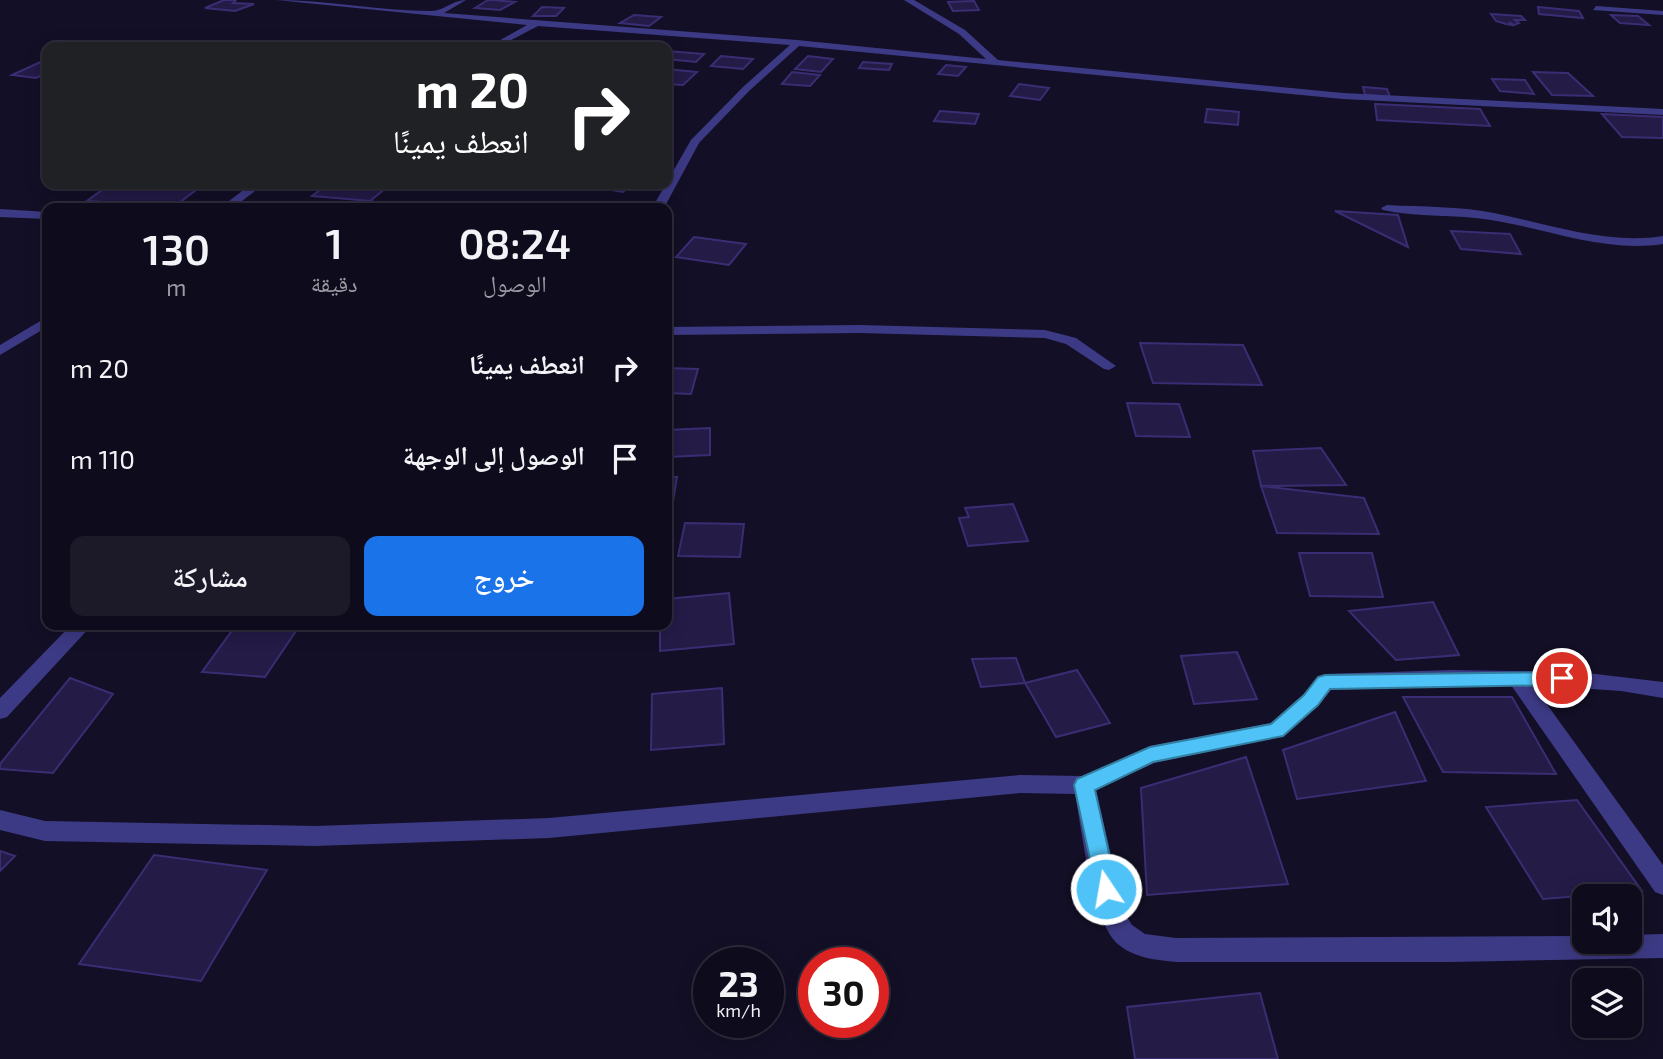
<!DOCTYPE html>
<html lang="ar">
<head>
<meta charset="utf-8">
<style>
  body { margin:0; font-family:"Exo 2","Noto Naskh Arabic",sans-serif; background:#1c1929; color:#f1f3f6; direction:rtl; height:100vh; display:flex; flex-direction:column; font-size:26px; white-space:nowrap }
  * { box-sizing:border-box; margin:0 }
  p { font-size:23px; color:#9b9ba3 }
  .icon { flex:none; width:38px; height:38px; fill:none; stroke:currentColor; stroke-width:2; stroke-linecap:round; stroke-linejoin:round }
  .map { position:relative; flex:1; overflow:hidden; direction:ltr }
  .sheet { position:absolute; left:42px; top:203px; width:630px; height:427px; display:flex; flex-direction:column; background:#0e0b1c; border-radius:14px; box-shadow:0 4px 18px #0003,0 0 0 2px #2e2b3b; direction:rtl }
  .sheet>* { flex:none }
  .hud { position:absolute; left:42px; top:42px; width:630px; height:147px; border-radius:14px; box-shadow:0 4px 18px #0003,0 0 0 2px #2e2b3b; direction:rtl; background:#202124; color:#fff; overflow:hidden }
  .fabs { position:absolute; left:1572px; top:884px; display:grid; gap:14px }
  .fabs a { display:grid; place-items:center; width:70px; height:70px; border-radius:14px; background:#0e0b1c; box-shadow:0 4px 18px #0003,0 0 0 2px #2e2b3b; font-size:35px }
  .speed { position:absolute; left:693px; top:947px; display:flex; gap:14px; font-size:35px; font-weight:700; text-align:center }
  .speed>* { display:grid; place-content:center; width:91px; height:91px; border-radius:50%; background:#0e0b1c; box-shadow:0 4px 18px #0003,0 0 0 2px #2e2b3b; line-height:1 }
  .speed small { font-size:18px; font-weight:400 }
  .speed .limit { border:10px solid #d22; background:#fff; color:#111 }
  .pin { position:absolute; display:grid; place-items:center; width:60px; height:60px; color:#fff; margin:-30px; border:4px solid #fff; border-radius:50%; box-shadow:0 2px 7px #0007 }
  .me { position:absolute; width:77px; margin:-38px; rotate:348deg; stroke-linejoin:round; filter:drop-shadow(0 0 5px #0008) }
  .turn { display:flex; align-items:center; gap:24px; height:147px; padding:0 28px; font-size:32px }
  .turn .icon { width:91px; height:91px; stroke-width:2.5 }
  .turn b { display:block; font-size:49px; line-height:60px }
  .eta { display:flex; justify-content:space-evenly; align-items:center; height:119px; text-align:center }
  .eta b { font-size:42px; font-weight:600; line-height:49px }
  .cta { display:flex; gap:14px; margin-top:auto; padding:14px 28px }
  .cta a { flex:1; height:80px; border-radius:14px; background:#1a73e8; color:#fff; font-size:28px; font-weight:600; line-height:80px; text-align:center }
  .cta a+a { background:#1c1929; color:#f1f3f6 }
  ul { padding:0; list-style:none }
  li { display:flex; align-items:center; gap:21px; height:91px; padding:0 28px }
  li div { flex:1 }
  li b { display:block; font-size:26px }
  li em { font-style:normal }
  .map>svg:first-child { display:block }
</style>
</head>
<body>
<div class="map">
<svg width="1663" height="1059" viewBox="0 0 1663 1059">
  <rect width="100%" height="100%" fill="#130f26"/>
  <!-- building -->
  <path fill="#241b47" stroke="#3b2d73" stroke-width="2" d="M224,0H236L233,3L254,4L235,11L205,8Z
    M488,0H493L515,2L500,10L475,8Z
    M974,1L979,10L953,11L948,2Z
    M542,7L564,8L556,16H533Z
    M1538,7L1579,11L1583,18L1539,14Z
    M1491,14L1521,16L1525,20H1515L1519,23L1514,25L1509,22L1512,25L1506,24L1496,21Z
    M634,15L661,17L649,26L620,23Z
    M1611,15L1638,16L1649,25L1620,23Z
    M667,51L704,54L696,62L667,59Z
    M721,56L753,59L743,69L711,66Z
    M808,56L833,59L821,72L795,69Z
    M47,59V73L36,78L12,75Z
    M863,62L892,64L889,70L859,68Z
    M946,65L966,67L958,76L938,74Z
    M667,69L697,72L683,85L667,84Z
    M792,72L820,75L810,86L782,84Z
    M1533,72L1568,73L1593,96L1552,95Z
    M1492,79L1525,80L1534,94L1500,91Z
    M1019,84L1049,88L1040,100L1010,96Z
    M1363,87L1387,89L1390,97L1365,95Z
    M1375,104L1480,109L1490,126L1377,120Z
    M1207,109L1239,112L1238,125L1205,122Z
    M940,111L979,114L975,124L934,121Z
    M1602,114L1663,117V138L1622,137Z
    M110,184L149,186L153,184H204L175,206L87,201Z
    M328,184H391L370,201L312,196Z
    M598,184H632L623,192L593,187Z
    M370,201L405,208H364Z
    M1335,211L1398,215L1408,247Z
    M1451,231L1510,234L1521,254L1461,249Z
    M694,237L746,244L729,265L676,257Z
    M1140,343L1243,345L1262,385L1153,383Z
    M667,368L698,369L691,394L667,393Z
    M1127,403L1179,404L1190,437L1136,436Z
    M710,428V455L667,457V430Z
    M1321,448L1346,485L1261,486L1253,451Z
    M667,477H677L672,508H667Z
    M1261,486L1364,498L1379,534L1277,533Z
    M1013,504L1028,541L968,546L959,518L969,517L965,508Z
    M685,523L744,524L740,557L678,556Z
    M1299,553H1372L1383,597L1310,596Z
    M729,593L734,644L660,651V625H667V599Z
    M1433,602L1459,655L1396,660L1349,611Z
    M236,625H300L265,677L202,672Z
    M1237,652L1257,699L1194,704L1181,656Z
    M1016,658L1025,683L981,687L972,659Z
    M1077,670L1110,723L1056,737L1025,683Z
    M70,678L113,694L53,773L0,769V764Z
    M722,688L724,744L651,750L652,694Z
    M1403,697H1512L1556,774L1443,772Z
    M1395,712L1426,781L1297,799L1283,750Z
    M1246,757L1288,884L1147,895L1141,788Z
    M1577,800L1642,891L1543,899L1486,807Z
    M0,851L15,856L0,871Z
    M154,855L267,870L201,981L79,964Z
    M1260,993L1278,1059H1135L1127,1007Z"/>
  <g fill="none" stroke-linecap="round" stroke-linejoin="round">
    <!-- minor -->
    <path fill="#3d3a85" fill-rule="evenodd" d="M276,0C328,0 379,11 430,11C443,12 452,0 466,0L444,13L797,40L986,59L959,34L904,0H914L965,30L998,60L1343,93L1663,109V115L1343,99L799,46L749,91L699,143L664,208H652L691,140L743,87L790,45L538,26L498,47H488L527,25Z
      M1596,6L1663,11V15L1593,10Z
      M251,184H264L233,208H220Z
      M1387,205C1422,207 1459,206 1494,213C1548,224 1607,245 1663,236V244C1605,253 1548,229 1491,220C1456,214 1418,218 1383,210L1381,208Z
      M0,209L47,212V219L0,217Z
      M47,317V327L0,355V345Z
      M860,325L1045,330L1076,338L1116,366L1109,370L1104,369L1066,344L1045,338L860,333L667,335V327Z
      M71,625H92L7,717L0,719V698Z
      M1452,670L1579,672L1663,682V698L1621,691L1533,685L1663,865V895L1655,892L1511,685L1331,690L1318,706L1284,736L1154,763L1096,790L1124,912L1132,925L1145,934L1176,938L1584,936V942H1629V935L1663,934V958L1451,962H1176C1156,960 1135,958 1119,945C1092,923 1082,830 1075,794L1020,793L549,838L315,846L45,841L0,830V810L45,821L315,826L549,818L1020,775L1082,776L1150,746L1271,723L1304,694L1318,677L1325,674Z"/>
  </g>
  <!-- route -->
  <path fill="#4fc3f7" stroke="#337fa1" stroke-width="2" d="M1562,672L1569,674L1571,678L1569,683L1562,685L1330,689L1318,705L1283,736L1153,762L1095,790L1117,889L1114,896L1106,899L1098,896L1074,785L1077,779L1150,747L1271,724L1304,695L1318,677L1325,675Z"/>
</svg>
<div class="fabs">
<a><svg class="icon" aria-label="sound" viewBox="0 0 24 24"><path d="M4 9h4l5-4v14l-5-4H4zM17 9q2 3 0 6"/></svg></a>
<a><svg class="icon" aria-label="layers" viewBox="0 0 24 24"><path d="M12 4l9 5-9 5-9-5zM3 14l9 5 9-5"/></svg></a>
</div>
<div class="speed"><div>23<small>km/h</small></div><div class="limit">30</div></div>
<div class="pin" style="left:1562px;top:678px;background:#d93025"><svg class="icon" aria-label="arrive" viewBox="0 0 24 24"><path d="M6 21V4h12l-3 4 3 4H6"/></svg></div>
<svg class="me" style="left:1106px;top:889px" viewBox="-20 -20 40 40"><circle r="17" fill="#4fc3f7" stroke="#fff" stroke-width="3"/><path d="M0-11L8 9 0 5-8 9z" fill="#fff"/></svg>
<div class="hud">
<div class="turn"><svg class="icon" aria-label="right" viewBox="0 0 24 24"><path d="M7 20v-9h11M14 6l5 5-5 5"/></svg><div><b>20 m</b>انعطف يمينًا</div></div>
</div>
<section class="sheet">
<div class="eta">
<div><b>08:24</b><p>الوصول</p></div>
<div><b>1</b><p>دقيقة</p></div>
<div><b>130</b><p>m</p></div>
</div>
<ul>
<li><svg class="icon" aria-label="right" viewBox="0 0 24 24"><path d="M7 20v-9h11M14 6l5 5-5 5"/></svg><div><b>انعطف يمينًا</b></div><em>20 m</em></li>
<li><svg class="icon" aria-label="arrive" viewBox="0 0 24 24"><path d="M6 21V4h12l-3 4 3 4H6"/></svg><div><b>الوصول إلى الوجهة</b></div><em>110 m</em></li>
</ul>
<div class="cta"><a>خروج</a><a>مشاركة</a></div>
</section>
</div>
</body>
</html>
